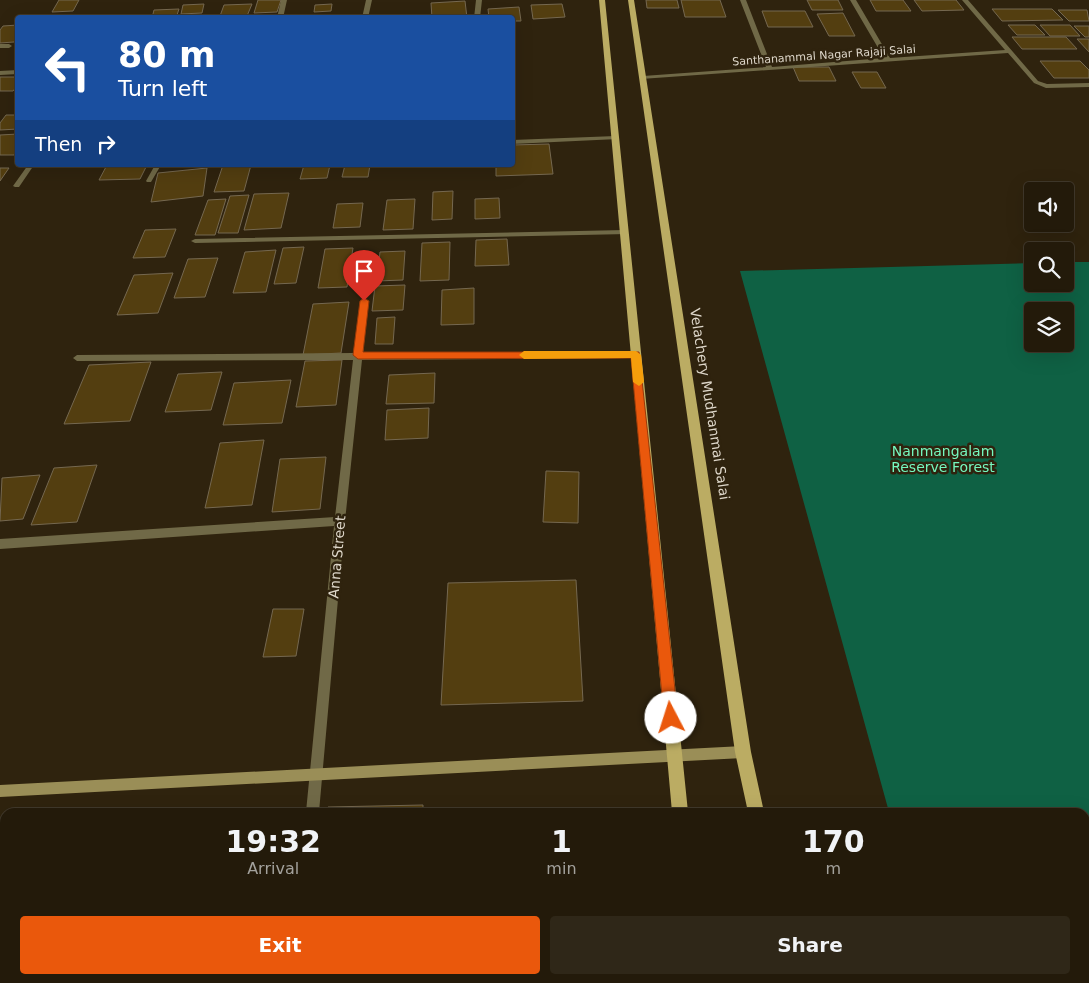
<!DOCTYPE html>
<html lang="en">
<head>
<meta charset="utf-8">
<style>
  body { margin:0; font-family:"DejaVu Sans",sans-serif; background:#2f2718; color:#f1f3f6; height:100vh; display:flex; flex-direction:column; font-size:19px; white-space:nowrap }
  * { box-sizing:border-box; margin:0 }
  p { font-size:16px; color:#a3a19c }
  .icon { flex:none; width:28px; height:28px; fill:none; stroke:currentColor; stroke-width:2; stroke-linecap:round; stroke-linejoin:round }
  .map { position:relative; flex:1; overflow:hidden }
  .sheet { position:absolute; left:0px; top:808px; width:1090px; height:176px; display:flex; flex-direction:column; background:#231a0a; border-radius:15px 15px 0 0; box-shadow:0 5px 20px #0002,0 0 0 1px #40382b }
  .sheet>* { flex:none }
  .hud { position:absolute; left:15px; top:15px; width:500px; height:152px; border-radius:5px; box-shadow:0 5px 20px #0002,0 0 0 1px #40382b; background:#1a4fa0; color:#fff; overflow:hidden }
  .tools { position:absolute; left:1024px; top:182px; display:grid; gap:10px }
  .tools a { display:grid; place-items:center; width:50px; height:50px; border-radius:5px; background:#231a0a; box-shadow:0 5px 20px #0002,0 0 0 1px #40382b; font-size:25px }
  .pin { position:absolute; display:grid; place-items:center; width:42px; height:42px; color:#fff; margin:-51px -21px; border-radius:50% 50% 50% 0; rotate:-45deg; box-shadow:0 0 5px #0007 }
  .pin .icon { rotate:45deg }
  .me { position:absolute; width:55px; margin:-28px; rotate:355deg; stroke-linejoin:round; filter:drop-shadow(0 0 4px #0008) }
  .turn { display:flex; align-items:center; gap:18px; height:105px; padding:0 20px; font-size:22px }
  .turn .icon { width:65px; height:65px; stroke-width:2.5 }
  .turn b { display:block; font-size:35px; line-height:42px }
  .then { display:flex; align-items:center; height:48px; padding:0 20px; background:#0003; gap:10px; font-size:19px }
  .eta { display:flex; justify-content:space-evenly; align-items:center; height:85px; text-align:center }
  .eta b { font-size:30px; font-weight:700; line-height:35px }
  .cta { display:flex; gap:10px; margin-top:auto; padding:10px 20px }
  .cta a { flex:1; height:58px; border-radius:5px; background:#ea580c; color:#fff; font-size:20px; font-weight:700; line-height:58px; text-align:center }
  .cta a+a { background:#2f2718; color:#f1f3f6 }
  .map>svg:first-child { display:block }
</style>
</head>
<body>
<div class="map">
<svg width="1089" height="983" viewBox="0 0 1089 983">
  <rect width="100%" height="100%" fill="#2f230e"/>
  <!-- forest -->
  <path fill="#0f6144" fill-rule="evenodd" d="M1065,262H1089V983H935L934,979H1085V812H889L740,271L1032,263V284H1065ZM1032,311H1065V344H1032Z"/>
  <!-- building -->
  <path fill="#533e10" stroke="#756850" d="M59,0H79L73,11L52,12Z
    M258,0H281L277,12L254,13Z
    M646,0H677L679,8H647Z
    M681,0H720L726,17H685Z
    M807,0H838L843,10H812Z
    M870,0H903L911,11H876Z
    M914,0H956L964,10L922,11Z
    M465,1L467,18H432L431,3Z
    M204,4L202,13L181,14L183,5Z
    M252,4L247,16H220L224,5Z
    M332,4L331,11L314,12L315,5Z
    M562,4L565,17L533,19L531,5Z
    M519,7L521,21H512V18H489L488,9Z
    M179,9L176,18H152L154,10Z
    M992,9H1052L1063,20L1002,21Z
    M1058,10H1087L1089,21H1069Z
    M762,11H805L813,27H768Z
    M843,13L855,36H829L817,14Z
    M18,25V37L14,42L0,43V30L3,26Z
    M1008,25H1035L1045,35H1017Z
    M1040,25H1070L1080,36H1050Z
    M1074,26H1089V37H1085Z
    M1012,37H1066L1077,49H1022Z
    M1077,39H1089V52Z
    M1040,61H1080L1089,70V78H1054Z
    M793,67H829L836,81H799Z
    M852,72H877L886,88H861Z
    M0,77H18V85L13,91H0Z
    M6,115H18V129L0,130V123Z
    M18,134V149L14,155H0V135Z
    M549,144L553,174L496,176V165H512V145Z
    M107,165H147L140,179L99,180Z
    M223,165H251L244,191L214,192Z
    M304,165H330L327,178L300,179Z
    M345,165H370L368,177H342Z
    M0,168H9L0,181Z
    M207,168L203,196L151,202L158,173Z
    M453,191L452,219L432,220L433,192Z
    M289,193L281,228L244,230L254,194Z
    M249,195L238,233H218L230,196Z
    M499,198L500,218L475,219V199Z
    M226,199L215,235H195L208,200Z
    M415,199L413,229L383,230L387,200Z
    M363,203L360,227L333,228L337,204Z
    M176,229L165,257L133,258L145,230Z
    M507,239L509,265L475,266L476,240Z
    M450,242L449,280L420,281L422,243Z
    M304,247L296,283L274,284L283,248Z
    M353,248L347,287L318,288L325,249Z
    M276,250L266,292L233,293L245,252Z
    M405,251L403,280L377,281L380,252Z
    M218,258L205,297L174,298L188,259Z
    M173,273L158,313L117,315L134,275Z
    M405,285L403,310L372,311L375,286Z
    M474,288V324L441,325L442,290Z
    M349,302L341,353L303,355L313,304Z
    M395,317L393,344H375L377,318Z
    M342,360L336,405L296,407L305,361Z
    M151,362L130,421L64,424L89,365Z
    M222,372L211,410L165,412L178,374Z
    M435,373L434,403L386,404L389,375Z
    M291,380L282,423L223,425L234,383Z
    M429,408L428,438L385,440L387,410Z
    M264,440L252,505L205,508L220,443Z
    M326,457L320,509L272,512L280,459Z
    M97,465L77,522L31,525L54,468Z
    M546,471L579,472L578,523L543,522Z
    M40,475L23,519L0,521L2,478Z
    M576,580L583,701L441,705L448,583Z
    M273,609H304L296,656L263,657Z
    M423,805V812H328V807Z
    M0,825H5V922L0,937Z
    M0,965H5L1,983H0Z"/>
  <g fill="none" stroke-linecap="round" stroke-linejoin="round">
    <!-- street -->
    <path fill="#706947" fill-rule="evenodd" d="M281,0H287L283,18H277Z
      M366,0H372L368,18H362Z
      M476,0H482L480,18H474Z
      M740,0H746L772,67L884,58L850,0H856L890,58L1005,50L962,0H968L1038,81L1047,84L1089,83V87L1046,88L1034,83L1008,53L641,79V77L643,76L766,67Z
      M0,44H9L12,46L9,48H0Z
      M18,70V74L0,75V71Z
      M616,136L618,137V139L512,144V140Z
      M28,165H34L19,187H15L13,186Z
      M155,165H161L151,182H147L146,181Z
      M625,230H628V234L195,243L191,241L195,239Z
      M364,298L368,301L363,353L636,352L640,355L636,358L362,360L345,521L319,812H306L334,526L0,549V539L335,517L353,360L77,361L73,358L77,355L354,353L360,301Z
      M286,979H300V983H286Z"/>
    <!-- secondary -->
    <path fill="#9a8e57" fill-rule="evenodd" d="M743,746L747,748L749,752L747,756L743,758L0,797V785Z"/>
    <!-- primary -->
    <path fill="#bbac63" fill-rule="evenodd" d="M599,0H605L688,812H672Z
      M628,0H634L751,752L764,812H748L735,752Z
      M689,979H707V983H689Z
      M780,979H798L799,983H781Z"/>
  </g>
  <!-- route -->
  <path fill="#ea580c" stroke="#983908" d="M364,298L369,301L363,352H639L678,718L676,723L671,725L666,723L664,718L631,358L358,359L353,355L360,301Z"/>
  <!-- slow -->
  <path fill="#f59e0b" d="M524,351H636L641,355L644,382L639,386L633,382L631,358L524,359L519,355Z"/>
  <g text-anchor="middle" stroke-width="5" stroke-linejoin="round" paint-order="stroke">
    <!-- far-street labels -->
    <g font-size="11" fill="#ded7ca" stroke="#2f230e">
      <text transform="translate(824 55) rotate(-4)" y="4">Santhanammal Nagar Rajaji Salai</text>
    </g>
    <!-- street labels -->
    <g font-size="14" fill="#ded7ca" stroke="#2f230e">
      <text transform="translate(710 404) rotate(81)" y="5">Velachery Mudhanmai Salai</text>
      <text transform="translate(337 557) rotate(-85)" y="5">Anna Street</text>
    </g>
    <!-- park labels -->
    <g font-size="14" fill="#75f8bf" stroke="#2f230e">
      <text x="943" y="456">Nanmangalam<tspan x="943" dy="16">Reserve Forest</tspan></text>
    </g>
  </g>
</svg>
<div class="tools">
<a><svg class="icon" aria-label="sound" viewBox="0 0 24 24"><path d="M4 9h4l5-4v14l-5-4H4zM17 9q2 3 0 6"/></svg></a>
<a><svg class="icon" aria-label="search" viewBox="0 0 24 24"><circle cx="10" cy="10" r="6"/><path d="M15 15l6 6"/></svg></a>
<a><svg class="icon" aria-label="layers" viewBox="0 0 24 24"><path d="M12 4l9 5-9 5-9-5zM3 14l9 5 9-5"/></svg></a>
</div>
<div class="pin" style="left:364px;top:301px;background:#d93025"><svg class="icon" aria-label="arrive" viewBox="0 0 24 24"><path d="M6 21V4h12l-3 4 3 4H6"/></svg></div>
<svg class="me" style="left:671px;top:718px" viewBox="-20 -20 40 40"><circle r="19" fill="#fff"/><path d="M0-13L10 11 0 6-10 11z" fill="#ea580c"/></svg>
<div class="hud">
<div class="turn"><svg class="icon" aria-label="left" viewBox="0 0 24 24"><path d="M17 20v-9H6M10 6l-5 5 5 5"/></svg><div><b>80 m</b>Turn left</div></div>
<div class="then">Then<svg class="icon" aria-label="right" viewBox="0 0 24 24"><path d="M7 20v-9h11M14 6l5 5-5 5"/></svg></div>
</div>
<section class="sheet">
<div class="eta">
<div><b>19:32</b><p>Arrival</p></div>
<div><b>1</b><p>min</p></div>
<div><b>170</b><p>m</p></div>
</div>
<div class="cta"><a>Exit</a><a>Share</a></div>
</section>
</div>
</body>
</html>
